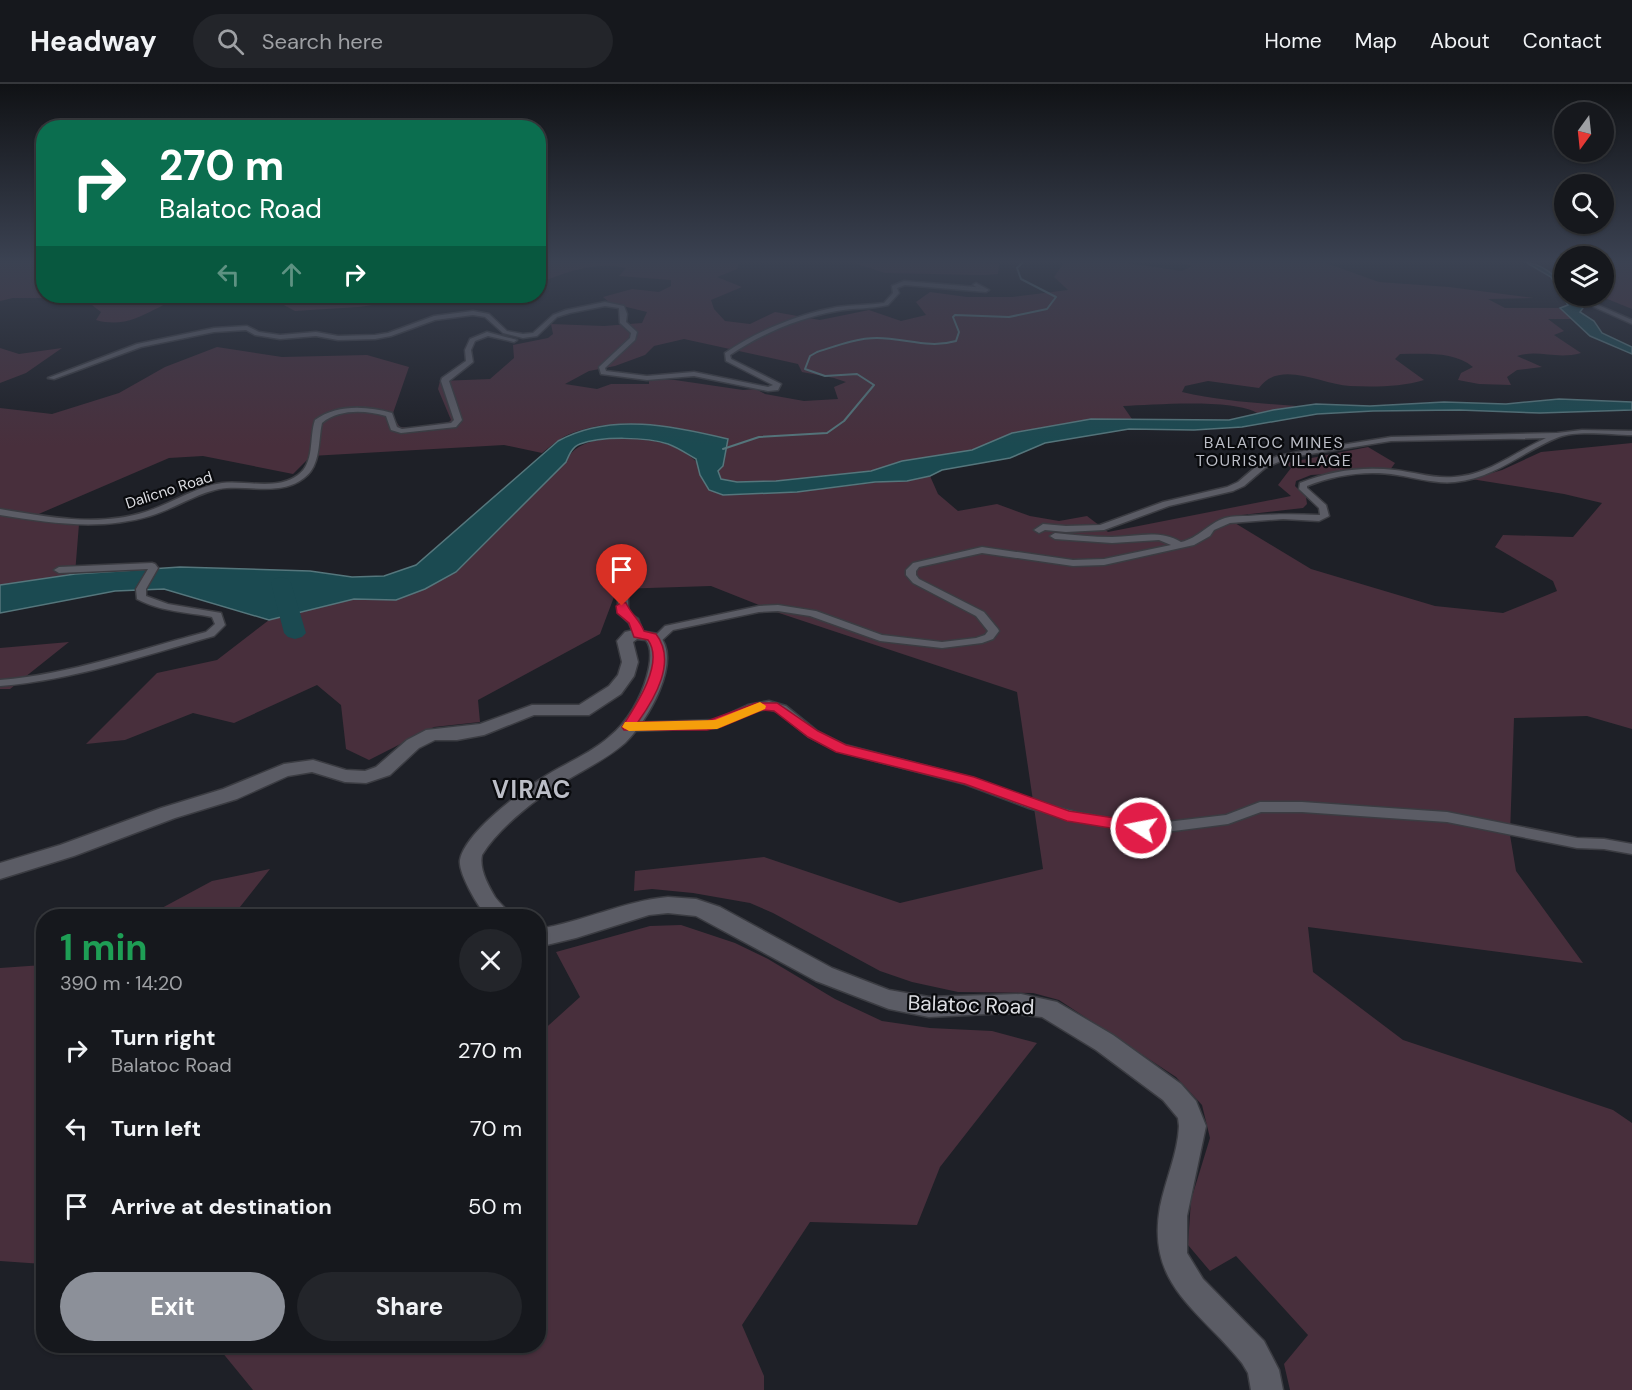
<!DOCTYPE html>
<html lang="en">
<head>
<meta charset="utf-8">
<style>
  body { margin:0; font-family:"DM Sans",sans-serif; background:#23252a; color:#f1f3f6; height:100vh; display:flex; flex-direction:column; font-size:22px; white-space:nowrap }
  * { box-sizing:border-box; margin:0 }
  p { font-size:20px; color:#9ea0a4 }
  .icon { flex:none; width:33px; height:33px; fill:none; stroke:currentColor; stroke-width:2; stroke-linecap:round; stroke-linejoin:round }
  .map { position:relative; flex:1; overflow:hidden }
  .side { position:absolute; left:36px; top:825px; width:510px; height:444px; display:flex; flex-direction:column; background:#16181d; border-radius:24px; box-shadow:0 2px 4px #0004,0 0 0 2px #35373b }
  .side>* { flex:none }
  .hud { position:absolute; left:36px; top:36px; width:510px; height:183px; border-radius:24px; box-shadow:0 2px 4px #0004,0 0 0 2px #35373b; background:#0b6e4f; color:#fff; overflow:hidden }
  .needle { width:39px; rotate:195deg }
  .controls { position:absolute; left:1554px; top:18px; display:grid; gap:12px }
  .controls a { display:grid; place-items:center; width:60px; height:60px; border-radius:50%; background:#16181d; box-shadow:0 2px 4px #0004,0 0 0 2px #35373b; font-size:30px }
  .pin { position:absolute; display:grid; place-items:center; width:51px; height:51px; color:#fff; margin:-62px -26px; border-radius:50% 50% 50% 0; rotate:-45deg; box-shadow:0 0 6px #0007 }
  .pin .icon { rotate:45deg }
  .me { position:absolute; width:66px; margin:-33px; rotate:281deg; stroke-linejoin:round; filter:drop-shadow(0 0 4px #0008) }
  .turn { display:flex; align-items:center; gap:21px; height:126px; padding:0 24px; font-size:27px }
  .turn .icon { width:78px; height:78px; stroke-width:2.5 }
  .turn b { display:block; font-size:42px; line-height:51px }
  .lanes { display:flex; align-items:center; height:57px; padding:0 24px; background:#0003; justify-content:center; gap:30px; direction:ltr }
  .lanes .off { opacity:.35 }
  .round { display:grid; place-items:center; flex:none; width:63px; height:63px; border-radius:32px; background:#23252a }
  .head { display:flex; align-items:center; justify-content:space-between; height:102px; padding:0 24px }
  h1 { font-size:36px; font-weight:700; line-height:45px; color:#1e9e55 }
  .cta { display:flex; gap:12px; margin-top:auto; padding:12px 24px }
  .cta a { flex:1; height:69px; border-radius:36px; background:#8c9099; color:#fff; font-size:24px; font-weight:700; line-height:69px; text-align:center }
  .cta a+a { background:#23252a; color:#f1f3f6 }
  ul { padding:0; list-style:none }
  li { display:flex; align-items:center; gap:18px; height:78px; padding:0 24px }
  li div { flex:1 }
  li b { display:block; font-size:22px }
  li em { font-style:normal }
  header { display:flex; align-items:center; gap:36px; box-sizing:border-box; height:84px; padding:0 30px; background:#16181d; border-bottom:2px solid #35373b }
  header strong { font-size:28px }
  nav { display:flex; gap:33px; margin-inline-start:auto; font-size:21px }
  .search { width:420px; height:54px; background:#23252a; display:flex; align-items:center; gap:15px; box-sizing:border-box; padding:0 21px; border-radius:33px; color:#9ea0a4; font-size:22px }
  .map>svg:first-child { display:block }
</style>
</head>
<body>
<header>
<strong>Headway</strong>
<div class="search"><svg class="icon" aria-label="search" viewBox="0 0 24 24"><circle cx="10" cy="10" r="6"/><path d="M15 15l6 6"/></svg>Search here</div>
<nav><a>Home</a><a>Map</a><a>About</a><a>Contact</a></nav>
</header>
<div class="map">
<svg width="1632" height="1306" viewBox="0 0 1632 1306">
  <rect width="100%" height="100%" fill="#1e2027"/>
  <!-- green -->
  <path fill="#482f3c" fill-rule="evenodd" d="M0,179H43L44,212H194C160,213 138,248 96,236L101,228L83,214H13L0,217Z
    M539,179H739L737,185L717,193L742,203L711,216L714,225L725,237L750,240L775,228L820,236L869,226L901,237L926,231L916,218L930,208L967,213H1012L1068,206L1054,193L1064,179H1127L1182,187L1192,182L1183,179H1326L1379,198L1449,203L1534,214L1488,215L1505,224H1560L1573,235H1548L1564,247L1554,251L1581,269C1556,276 1539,265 1517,272L1542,283L1517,286L1507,293L1511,301L1479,300L1458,296L1461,289L1473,283C1454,267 1424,270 1400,270L1395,275L1424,296C1401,303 1374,303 1350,302C1322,301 1280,275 1259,304L1208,297L1185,302L1182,308C1220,317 1258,319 1297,322L1259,330C1233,314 1155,321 1123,322L1132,335H1091L1012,349L972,366L902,377L871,387L776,397L737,398L721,395L718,387L723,382L727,355C679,343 622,331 572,349C561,353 551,362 542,369L504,361L311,372L293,390L203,372L169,374L27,435L79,440L75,490L0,501V324L52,330L119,309L165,283L217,263L282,273L367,271L409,283L392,332L400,343L414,344L447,340L451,336L438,305L440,297L490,295L514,274L513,261L548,254L553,250L551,240L604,242L642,239L647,228L610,219L603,213L632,205L659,208L671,202V196L619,192L626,184C596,177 566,188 539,199ZM684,255L798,280L802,288L834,294L846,298L834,303L838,315L804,317L765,310L756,305L743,306L675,296L649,295V300H611L597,305L565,300L589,287L615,282L645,271L654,262Z
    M854,179H981L999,180L998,190L983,191L885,189Z
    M1616,179H1632V225L1600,212H1604V190L1615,184Z
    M232,212H480L456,220L417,215L358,223L295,227L269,213Z
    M0,264L19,270L62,264L26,289L0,299Z
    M641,354C688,363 695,373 724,411L797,408L930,392L938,410L958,427L997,420L1030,432L1059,437L1087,432L1108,448L1291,412L1278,401L1291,384L1286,379L1368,363L1395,379L1390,386L1311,391L1296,397L1295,402L1306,413L1307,420L1303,424L1225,433L1311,485L1435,522L1503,529L1557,507L1553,497L1495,463L1503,451L1573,453L1602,419L1564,410L1471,395L1502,386L1541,368L1632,359V645L1587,632L1514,634L1510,751L1516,787L1583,879L1308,843L1313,888L1403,956L1613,1026L1632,1039V1306H1290L1284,1280L1308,1251L1236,1172L1210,1187L1188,1161L1191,1116L1210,1054L1202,1021L1176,993L1059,916L1033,909L958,908L912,898L880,887L773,829L750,819L693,809L652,805L634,807L635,787L764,773L900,819L1043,785L1017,608L779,529L711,502L617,505L600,550L478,616L480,638L434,643L369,676L346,665L341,621L317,601L234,639L193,629L125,656L86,660L157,589L217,576L269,536L354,515L396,516L425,505L456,488L566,378C577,351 615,355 641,354Z
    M69,558L10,605H0V564Z
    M270,785L236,828L251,832H147L212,797Z
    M681,841L735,859L768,875L835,915L882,937L930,944L992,947L1037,959L940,1083L917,1141L810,1138L742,1241L764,1292V1306H253L217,1262H538L539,950L580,913L556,868L650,842Z
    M43,881V1180L0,1177V884Z"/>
  <!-- water -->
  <path fill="#1b4a51" stroke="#55767c" stroke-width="1.5" d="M1527,179C1540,179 1554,191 1564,200V212H1572L1578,221L1583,224L1580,228L1594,237L1602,249L1632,263V270L1590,252L1560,224L1568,221L1551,193Z
    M1559,315L1632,318V326L1540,329L1459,326L1373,327L1317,330L1242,343L1194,346L1129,345L1045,359L1010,374L942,386L930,392L907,397L875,398L797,408L723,411L709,406L700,391L696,375C687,370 679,364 668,360C647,353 601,352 580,360C572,363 569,371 566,378L456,488L425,505L396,516L354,515L269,536L164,505L115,507L0,529V501L75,490L180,483L310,487L352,493L384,492L416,481L558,357C610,328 674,342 728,355L723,382L718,387L721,395L737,398L776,397L871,387L902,377L972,366L1012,349L1091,335L1229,336L1273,326L1316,320L1370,322L1444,318L1506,320Z"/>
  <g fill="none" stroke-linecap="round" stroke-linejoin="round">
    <!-- stream -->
    <path stroke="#55767c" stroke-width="2" d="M723,365L759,353L827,349L844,337L874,301L857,290L825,292L805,285L810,272L817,268C836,262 856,254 877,254C905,254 928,265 956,257L959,248L953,233L955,231L1009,233L1047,225L1056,213L1021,195L1017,184L1022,179"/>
    <!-- river -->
    <path fill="#1b4a51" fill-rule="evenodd" d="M281,493L288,495L291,499L306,549L302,553L295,555L288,553L284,549L271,499L274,495Z"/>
    <defs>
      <path id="street" d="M904,197L976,203L973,201L976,199L989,206L986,208L905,201L897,204L899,209L888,221C871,225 854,224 837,227C801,233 761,250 730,271L731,275L781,300L778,306L768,307L694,292L647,296L601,290L599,283L630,254L631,249L620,239L619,224L605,222L570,229L557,233L537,252L523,254L503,249L485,233L473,231L435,236L391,252L375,255L338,256L316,252L280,255L255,251L246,246L214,248L141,263L54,295L48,294L137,260L214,244L247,242L259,248L280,251L316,248L338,252L375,251L388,249L434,232L473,227L489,230L507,247L523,250L533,249L553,231L566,226L605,218L624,222L627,230L626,238L637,248L635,256L605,284L606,287L647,292L694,288L768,303L773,301L726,277L725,269C757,247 799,230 837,223C853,221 869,221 884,219L893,209L892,202Z
        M1588,212H1594L1598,221L1632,236V240L1594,223Z
        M487,248L517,256L514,258L488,252L475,257L471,266L473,278L449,297L462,336L456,343L401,349L391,346L386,332C365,326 339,325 322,339C318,357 321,382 304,394C280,413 246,400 219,405C195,410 174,425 150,432C100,447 50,439 0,431V425C48,433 98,443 145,428C171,420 194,403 222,399C246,396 276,407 298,391C315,379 309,353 315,336C337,320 367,322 392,329L397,343L402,345L451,339L454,336L441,297L442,294L466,277L465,266L470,255Z
        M1582,346L1632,347V351C1612,351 1578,346 1559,353C1523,367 1495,394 1455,398C1436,400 1416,394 1397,391C1367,386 1335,391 1307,402V404L1326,421L1329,432L1319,437L1283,435L1230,439L1214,446L1210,452L1194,461L1104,481L1073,482L982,469L919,483L916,487V491L919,495L984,528L998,545L999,547L993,555L982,559L942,564L880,557L810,532L778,527L759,528L673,546L660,558H652L651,556L665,542L759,522L778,521L816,527L882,551L942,558L976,554L985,551L988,547L976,532L913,499L906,491V486L913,479L982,463L1073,476L1104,475L1171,461L1159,456L1112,459L1055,455L1050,452L1055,449C1074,451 1093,453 1112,453C1136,453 1159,445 1181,458C1199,454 1207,440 1225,434C1232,432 1241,432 1248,432C1272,430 1295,430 1318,431H1320L1319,424L1299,405L1300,399C1329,387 1363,382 1395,386C1414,388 1434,395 1454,393C1488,391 1515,368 1546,354L1391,357L1304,371L1283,376L1265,384L1244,402L1233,407L1169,422L1104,446L1066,448L1045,446L1039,449L1034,446L1043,440L1066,442L1100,441L1163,418L1227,403L1238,398L1259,380L1278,372L1304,367L1391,353L1557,349Z
        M152,479L155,480L158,484L146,505V512L168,520L221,529L225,541L214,552C142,572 74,596 0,602V596C72,590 137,566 206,548L215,540L212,533C187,528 161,528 137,515L136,505L148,485L59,489L54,486L59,483Z
        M623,511L628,514V528L638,535L644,550L643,552H635L629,539L618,529V514Z
        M769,617L786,622L817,647L845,661L973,694L1038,718L1077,728L1141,739H1158L1226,731L1260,718H1302L1447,728L1577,754L1604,755L1632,760V770L1604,765L1577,764L1447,738L1302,728H1261L1228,740L1158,749H1141L1077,738L1029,724L965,700L837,667L809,653L778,628L769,625L755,627L717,644L629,647L623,643L629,639L715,636L748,621Z"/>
      <path id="secondary" d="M634,546L658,550C684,576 647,638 625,659C608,674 587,684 567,696C539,712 499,743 482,771C479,785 488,801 495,813C500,820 507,825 511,832H487C478,823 458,789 460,776C465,748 524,705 547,691C568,678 591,669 609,653C628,638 641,614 647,592C650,581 653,565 646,556L637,555L633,558L638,578L634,592L621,610L589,631H534L484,651L457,656H435L419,664L390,691L366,699L345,698L312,688L288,692L237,715L175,734L74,772L0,795V779L60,761L161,724L223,705L284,680L313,676L346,686L365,687L376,683L407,656L426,646L480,640L532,621H579L609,602L618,591L622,578L617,557L625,548Z
        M668,813L696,815L720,823L832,884L889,906L929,913L1021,910L1057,918L1113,951L1181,1000L1196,1017L1206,1042L1187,1132V1169L1203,1195L1264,1257L1279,1286L1283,1306H1251L1248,1289L1242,1279C1200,1226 1146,1202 1160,1123C1165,1097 1178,1069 1179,1042L1178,1034L1163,1016L1096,966L1042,933L1008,929L929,933L889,925L816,897L696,832L668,829L649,831L576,854L538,863V845C583,838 623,817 668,813Z"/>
    </defs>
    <!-- street casing -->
    <use href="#street" stroke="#3b3c42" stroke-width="3"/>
    <!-- secondary casing -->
    <use href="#secondary" stroke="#3b3c42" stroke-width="3"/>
    <!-- street -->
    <use href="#street" fill="#5b5c65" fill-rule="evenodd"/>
    <!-- secondary -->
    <use href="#secondary" fill="#5b5c65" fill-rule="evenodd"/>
  </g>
  <!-- sky -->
  <linearGradient id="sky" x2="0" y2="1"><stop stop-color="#101215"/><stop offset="0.49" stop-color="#3b4252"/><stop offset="1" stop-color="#3b4252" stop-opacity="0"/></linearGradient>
  <rect width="1632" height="362" fill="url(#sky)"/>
  <!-- route -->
  <path fill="#e11d48" stroke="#92132f" stroke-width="1.5" d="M622,518L626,519C631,530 639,535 644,547L656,550C677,577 655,614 638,638L707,637L756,619H777L818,647L846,661L974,693L1069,727L1141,738L1146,740L1148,744L1146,747L1141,749L1067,737L965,700L836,668L808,653L774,627L762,626L721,643L707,646H624L622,643C635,623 665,579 648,556L634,553L629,539L617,529L616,522Z"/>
  <!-- slow -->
  <path fill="#f59e0b" d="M760,618L766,622L765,625L717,645L629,647L622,643L625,638H635L715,636Z"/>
  <g text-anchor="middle" stroke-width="4.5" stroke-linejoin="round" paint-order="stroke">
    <!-- far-street labels -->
    <g font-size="15" fill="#dcdde2" stroke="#090a0d">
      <text transform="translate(169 406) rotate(-18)" y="5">Dalicno Road</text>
    </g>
    <!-- far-neighbourhood labels -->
    <g font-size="16" letter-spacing="1.5" fill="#bcbec7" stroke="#090a0d">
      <text x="1274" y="364">BALATOC MINES<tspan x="1274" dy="18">TOURISM VILLAGE</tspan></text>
    </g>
    <!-- near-street labels -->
    <g font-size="21" fill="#dcdde2" stroke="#090a0d">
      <text transform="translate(971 921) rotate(2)" y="7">Balatoc Road</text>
    </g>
    <!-- district labels -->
    <g font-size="24" font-weight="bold" letter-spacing="1.5" fill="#bcbec7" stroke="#090a0d">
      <text x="532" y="714">VIRAC</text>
    </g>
  </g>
</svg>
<div class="controls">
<a><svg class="needle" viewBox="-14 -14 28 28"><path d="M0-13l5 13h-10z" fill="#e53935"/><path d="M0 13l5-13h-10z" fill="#9ea0a4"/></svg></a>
<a><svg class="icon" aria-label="search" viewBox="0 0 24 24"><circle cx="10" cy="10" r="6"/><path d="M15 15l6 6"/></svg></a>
<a><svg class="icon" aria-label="layers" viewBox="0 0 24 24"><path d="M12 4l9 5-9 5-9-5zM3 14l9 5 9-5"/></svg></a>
</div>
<div class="pin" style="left:622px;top:522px;background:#d93025"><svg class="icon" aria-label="arrive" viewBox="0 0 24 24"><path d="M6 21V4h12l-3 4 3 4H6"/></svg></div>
<svg class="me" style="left:1141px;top:744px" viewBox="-20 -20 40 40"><circle r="17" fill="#e11d48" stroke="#fff" stroke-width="3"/><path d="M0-11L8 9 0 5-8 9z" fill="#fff"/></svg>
<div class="hud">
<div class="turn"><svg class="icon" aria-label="right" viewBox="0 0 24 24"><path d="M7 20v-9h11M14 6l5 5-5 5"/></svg><div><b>270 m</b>Balatoc Road</div></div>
<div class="lanes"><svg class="icon off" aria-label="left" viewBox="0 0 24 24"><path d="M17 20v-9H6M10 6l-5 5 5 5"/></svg><svg class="icon off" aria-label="ahead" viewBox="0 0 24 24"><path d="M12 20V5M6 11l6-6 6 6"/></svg><svg class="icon" aria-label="right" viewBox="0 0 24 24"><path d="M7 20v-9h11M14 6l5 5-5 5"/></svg></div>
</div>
<section class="side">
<div class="head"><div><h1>1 min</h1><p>390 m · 14:20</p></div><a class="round"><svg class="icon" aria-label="close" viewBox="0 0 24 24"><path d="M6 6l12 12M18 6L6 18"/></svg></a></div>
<ul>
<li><svg class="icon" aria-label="right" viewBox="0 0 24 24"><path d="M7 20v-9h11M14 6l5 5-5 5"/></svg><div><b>Turn right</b><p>Balatoc Road</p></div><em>270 m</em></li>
<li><svg class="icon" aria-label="left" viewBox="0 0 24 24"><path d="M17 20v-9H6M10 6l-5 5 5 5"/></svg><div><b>Turn left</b></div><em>70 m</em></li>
<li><svg class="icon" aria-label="arrive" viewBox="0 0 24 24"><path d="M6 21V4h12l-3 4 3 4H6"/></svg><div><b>Arrive at destination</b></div><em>50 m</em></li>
</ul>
<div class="cta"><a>Exit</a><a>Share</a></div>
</section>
</div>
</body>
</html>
